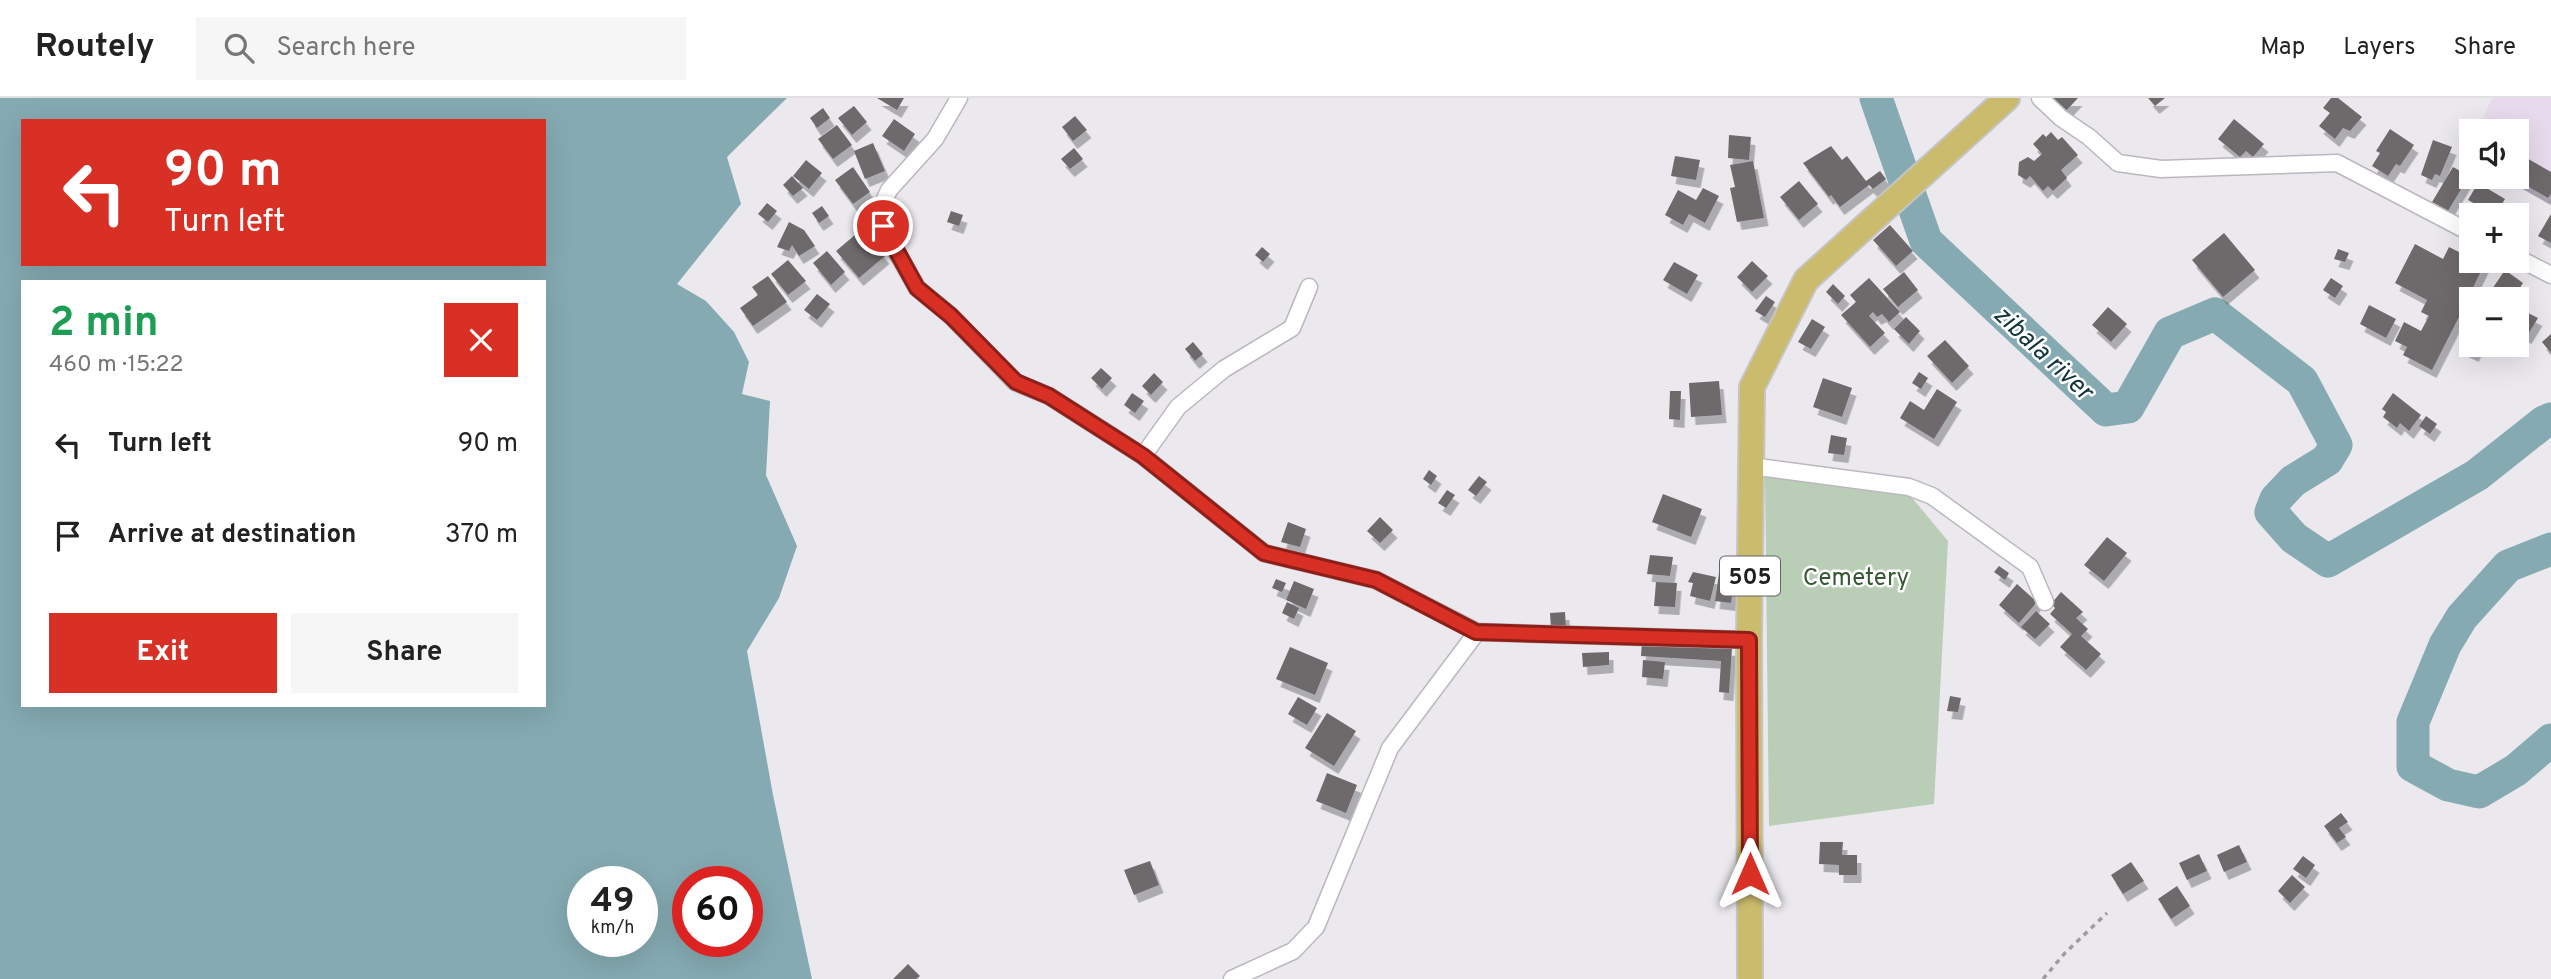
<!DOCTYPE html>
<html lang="en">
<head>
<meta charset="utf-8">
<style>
  body { margin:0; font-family:Overpass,sans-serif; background:#f6f6f6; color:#222; height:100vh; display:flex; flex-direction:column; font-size:26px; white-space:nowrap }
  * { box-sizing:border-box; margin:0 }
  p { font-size:23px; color:#767676 }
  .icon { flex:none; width:38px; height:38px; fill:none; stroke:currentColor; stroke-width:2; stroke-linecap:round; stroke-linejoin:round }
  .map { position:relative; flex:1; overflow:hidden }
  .panel { position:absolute; left:21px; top:182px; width:525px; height:427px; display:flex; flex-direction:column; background:#fff; border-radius:0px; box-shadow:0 7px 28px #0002 }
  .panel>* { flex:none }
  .hud { position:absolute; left:21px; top:21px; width:525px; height:147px; border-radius:0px; box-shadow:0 7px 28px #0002; background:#d93025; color:#fff; overflow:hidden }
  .tools { position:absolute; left:2459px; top:21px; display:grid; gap:14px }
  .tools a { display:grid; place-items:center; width:70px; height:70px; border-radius:0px; background:#fff; box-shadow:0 7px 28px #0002; font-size:35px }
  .speed { position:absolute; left:567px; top:768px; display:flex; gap:14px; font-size:35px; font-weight:700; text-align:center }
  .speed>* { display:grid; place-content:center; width:91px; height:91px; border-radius:50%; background:#fff; box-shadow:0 7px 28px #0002; line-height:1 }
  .speed small { font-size:18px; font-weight:400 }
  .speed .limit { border:10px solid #d22; background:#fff; color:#111 }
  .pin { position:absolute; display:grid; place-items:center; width:60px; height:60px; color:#fff; margin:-30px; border:4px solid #fff; border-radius:50%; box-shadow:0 2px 7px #0007 }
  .me { position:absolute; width:77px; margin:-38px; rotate:0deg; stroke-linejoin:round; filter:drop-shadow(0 0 5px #0008) }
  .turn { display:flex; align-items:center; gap:24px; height:147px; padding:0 28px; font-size:32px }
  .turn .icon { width:91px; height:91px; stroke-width:2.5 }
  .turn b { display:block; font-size:49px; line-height:60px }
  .round { display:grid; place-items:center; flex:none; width:74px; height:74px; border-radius:0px; background:#f6f6f6 }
  .overview { display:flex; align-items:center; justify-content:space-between; height:119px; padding:0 28px }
  h1 { font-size:42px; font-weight:700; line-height:52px; color:#1e9e55 }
  .primary-button { display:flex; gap:14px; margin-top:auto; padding:14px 28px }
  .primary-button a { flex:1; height:80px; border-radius:0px; background:#d93025; color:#fff; font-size:28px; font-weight:700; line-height:80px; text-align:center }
  .primary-button a+a { background:#f6f6f6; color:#222 }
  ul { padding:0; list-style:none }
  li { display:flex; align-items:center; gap:21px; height:91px; padding:0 28px }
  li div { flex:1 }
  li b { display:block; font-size:26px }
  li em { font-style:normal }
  header { display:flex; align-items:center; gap:42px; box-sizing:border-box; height:98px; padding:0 35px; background:#fff; border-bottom:2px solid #e0e0e0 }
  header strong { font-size:33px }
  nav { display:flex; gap:38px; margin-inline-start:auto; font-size:24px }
  .search { width:490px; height:63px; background:#f6f6f6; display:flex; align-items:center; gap:18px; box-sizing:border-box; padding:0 24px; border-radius:0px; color:#767676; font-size:26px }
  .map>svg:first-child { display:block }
</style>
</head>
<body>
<header>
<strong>Routely</strong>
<div class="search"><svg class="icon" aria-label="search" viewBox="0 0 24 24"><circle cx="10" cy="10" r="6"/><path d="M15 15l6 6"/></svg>Search here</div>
<nav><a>Map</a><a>Layers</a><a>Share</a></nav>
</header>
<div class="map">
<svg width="2551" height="881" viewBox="0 0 2551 881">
  <defs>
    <filter id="shadow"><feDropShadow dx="4.5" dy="8" stdDeviation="0" flood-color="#0004"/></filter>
  </defs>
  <rect width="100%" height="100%" fill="#ebe9ee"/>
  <!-- education -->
  <path fill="#e8dbee" d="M2492,0H2551V107L2500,79H2516V33H2477Z"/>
  <!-- green -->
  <path fill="#b9cdb7" d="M1765,375L1908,395L1948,443L1934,706L1769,728Z"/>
  <!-- water -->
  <path fill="#85aab2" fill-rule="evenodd" d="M0,0H787L727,59L741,106L677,186L706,203L734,234L749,264L742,296L770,303L766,377L797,448L779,500L747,553L773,697L812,881H0ZM23,23H544V166H23ZM23,184H544V607H23ZM583,784H642V844H583ZM688,784H747V844H688Z"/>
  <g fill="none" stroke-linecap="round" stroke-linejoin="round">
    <!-- river -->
    <path stroke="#85aab2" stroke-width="33" d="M1876,0L1926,143L2106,312L2128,309L2170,235L2215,216L2302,283L2336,347L2327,362L2293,383L2276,401L2271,414L2294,440L2328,463L2477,377L2544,324L2551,321
      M2551,451L2508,468L2462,519L2445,547L2413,624V668L2448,687L2479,694L2516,672L2551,642"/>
  </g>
  <!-- building -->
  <path fill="#6e6a6c" filter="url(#shadow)" d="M877,0H904L897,12Z
    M2051,0H2078L2065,14Z
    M2148,0H2165L2155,8Z
    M2331,0H2338L2362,19L2350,33L2343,30L2335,41L2319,28L2330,15L2323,10Z
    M854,8L867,24L852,37L838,20Z
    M823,10L830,20L817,30L810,20Z
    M1075,18L1087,32L1073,43L1062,29Z
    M894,21L915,36L904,53L882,38Z
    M2234,21L2264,46L2253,59L2246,53L2240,59L2218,41Z
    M837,27L852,47L833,61L818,41Z
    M2390,31L2414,47L2400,68L2396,66L2388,78L2372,68L2380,55L2376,53Z
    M2051,34L2058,42L2062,39L2078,57L2061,72L2067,80L2053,93L2048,88L2043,93L2030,78L2026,82L2018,77L2019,64L2028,59L2034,63L2042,56L2033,46L2043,36L2046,39Z
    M1729,37L1751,39L1749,62L1728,60Z
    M2433,42L2452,49L2440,78L2435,76L2432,82L2421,77Z
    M873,45L885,73L865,81L854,53Z
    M1831,48L1842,62L1847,58L1866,83L1880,73L1886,81L1873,91L1869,87L1840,109L1831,97L1829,99L1803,65Z
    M1074,50L1083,61L1070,71L1061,61Z
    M2516,54L2551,74V96L2548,100L2511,79H2516Z
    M1675,58L1700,62L1696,82L1671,78Z
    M806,62L822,75L809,91L793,78Z
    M1753,63L1764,120L1737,124L1730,90L1735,89L1730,67Z
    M853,69L870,94L853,106L835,82Z
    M2453,69L2469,78L2448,113L2432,104Z
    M792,78L803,90L793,98L783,87Z
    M1799,83L1818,106L1799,122L1780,99Z
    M2478,85L2505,101L2495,117L2468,102Z
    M1703,90L1719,98L1705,125L1689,116L1683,127L1665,117L1678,92L1696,102Z
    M767,105L777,113L768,124L758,116Z
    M822,108L829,118L819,125L812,115Z
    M951,113L963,117L959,128L947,124Z
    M2551,116V145L2538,138Z
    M789,124L804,132L815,148L799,158L792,147L789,153L777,149Z
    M1890,127L1913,153L1896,168L1873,142Z
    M862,131L885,158L859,180L836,153Z
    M2224,135L2255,172L2223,199L2192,162Z
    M2415,146L2443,161L2449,149L2471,160V163L2484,167L2469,198L2474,201H2471V226L2459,219L2432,272L2403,257L2407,249L2395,243L2404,224L2421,233L2429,218L2421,214L2427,202L2395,185Z
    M1262,149L1270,156L1263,164L1255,157Z
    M2338,151L2349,155L2345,164L2334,161Z
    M827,153L845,174L831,187L813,165Z
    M788,162L806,183L788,197L771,176Z
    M1752,163L1768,178L1752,194L1737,179Z
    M1674,164L1698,177L1687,196L1663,182Z
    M2505,172L2523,185L2512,201H2494L2488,197Z
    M1904,174L1918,192L1898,209L1883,191Z
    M768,178L787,204L753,228L740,210L758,197L752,189Z
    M1869,180L1900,214L1889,224L1882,216L1877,219L1873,214L1869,218L1885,235L1870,249L1841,217L1856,204L1850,197Z
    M2331,180L2343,188L2335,200L2323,192Z
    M1833,186L1845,198L1838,206L1826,194Z
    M817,196L830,206L817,222L804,212Z
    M1766,198L1775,204L1765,219L1755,213Z
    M2369,207L2396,221L2386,240L2360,226Z
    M2108,209L2127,226L2111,244L2092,227Z
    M2520,211L2538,220L2527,238L2516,232V218Z
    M1906,219L1920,233L1909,246L1894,231Z
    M1812,221L1825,229L1811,251L1798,244Z
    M2467,235L2471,236V247H2479L2474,256L2460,249Z
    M2551,236V255L2542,244Z
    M1945,242L1969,268L1952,285L1927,258Z
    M1193,244L1203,256L1195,263L1185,251Z
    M1101,270L1112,280L1102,291L1091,280Z
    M1919,274L1928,280L1921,291L1912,285Z
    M1154,275L1163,284L1151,297L1142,288Z
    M1823,280L1852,290L1842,319L1813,309Z
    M1719,283L1722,317L1691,319L1689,285Z
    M1937,291L1957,304L1934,341L1900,320L1910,303L1924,312Z
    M1670,293H1681L1680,322L1669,321Z
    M1132,295L1144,303L1135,315L1124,307Z
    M2393,295L2421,317L2409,333L2400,325L2397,330L2383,319L2386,314L2382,311Z
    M2426,318L2437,326L2430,336L2419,328Z
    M1831,337L1847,340L1844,357L1828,355Z
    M1429,372L1437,378L1431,387L1423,381Z
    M1479,378L1487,384L1476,398L1468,392Z
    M1447,392L1455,397L1446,410L1438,405Z
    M1663,396L1702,411L1691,439L1652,424Z
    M1380,419L1393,432L1380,445L1367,433Z
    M1288,424L1306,431L1300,449L1281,444Z
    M2107,439L2127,455L2104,483L2084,467Z
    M1650,457L1673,459L1670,478L1647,476Z
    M1720,468L1736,470L1731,505L1715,503Z
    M1999,468L2009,475L2005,482L1994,474Z
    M1693,474L1716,479L1710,503L1690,498L1693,485L1688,484Z
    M1276,481L1286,485L1282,494L1272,490Z
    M1294,483L1314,491L1306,511L1286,502Z
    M1656,484L1677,485L1675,509L1654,508Z
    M2017,486L2037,504L2019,525L1999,507Z
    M2061,494L2083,514L2076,520L2088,531L2081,538L2101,556L2086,572L2060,549L2072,536L2050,516L2055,510L2051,506Z
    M1287,504L1299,510L1294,521L1282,515Z
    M2036,513L2050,526L2035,541L2021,529Z
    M1565,514L1566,530H1551L1550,515Z
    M1642,543L1732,550L1729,595L1719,594L1721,563L1641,558Z
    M1290,549L1328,565L1315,597L1276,581Z
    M1609,554V567L1583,569L1582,555Z
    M1643,562L1665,564L1663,581L1642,579Z
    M1950,598L1961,600L1958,614L1947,613Z
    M1298,599L1317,610L1307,627L1288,616Z
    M1327,615L1356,633L1334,668L1305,650Z
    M1327,675L1357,687L1346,715L1316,703Z
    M2341,715L2348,724L2339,730L2346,739L2337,745L2324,728Z
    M1820,744H1843L1842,757H1857V777H1839V767L1819,766Z
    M2239,747L2247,764L2224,774L2217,757Z
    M2199,756L2207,773L2187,782L2179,765Z
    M2303,758L2315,767L2306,780L2293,771Z
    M1150,763L1159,787L1134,797L1124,772Z
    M2131,764L2144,783L2123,796L2111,777Z
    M2292,777L2305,789L2290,805L2278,793Z
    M2177,788L2190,808L2171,821L2158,801Z
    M908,866L920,878L916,881H893Z"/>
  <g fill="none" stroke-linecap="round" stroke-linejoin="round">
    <defs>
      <path id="minor" d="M959,0L935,41L889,92L881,110L882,128L917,190L951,218L1015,284L1049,298L1143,358L1264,455L1376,482L1477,534
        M2040,0L2061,20L2089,39L2118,65L2161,71L2337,65L2471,135
        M2516,159L2551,177
        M1143,358L1178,309L1224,271L1292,230L1309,189
        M1751,368L1909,389L1932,398L2030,469L2045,504
        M1232,881L1293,853L1316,829L1390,650L1477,534L1749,542"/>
      <path id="primary" d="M1750,881L1749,542L1752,289L1806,182L2007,0"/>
    </defs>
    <!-- minor casing -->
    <use href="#minor" stroke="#bab8bc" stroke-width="19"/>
    <!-- primary casing -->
    <use href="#primary" stroke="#c5c5c5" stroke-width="28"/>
    <!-- path -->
    <path stroke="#9f9da1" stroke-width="3.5" stroke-dasharray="5 5" stroke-linecap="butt" d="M2043,881L2065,855L2107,815"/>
    <!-- minor -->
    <use href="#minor" stroke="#fff" stroke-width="16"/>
    <!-- primary -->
    <use href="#primary" stroke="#cbbb6d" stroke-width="24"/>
  </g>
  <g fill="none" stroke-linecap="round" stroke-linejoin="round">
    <defs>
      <path id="route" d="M883,128L917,190L951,218L1016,284L1049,298L1143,358L1264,455L1376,482L1476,534L1749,542L1750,776"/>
    </defs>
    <!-- route casing -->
    <use href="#route" stroke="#8d1f18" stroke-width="18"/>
    <!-- route -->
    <use href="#route" stroke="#d93025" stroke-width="12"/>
  </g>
  <g text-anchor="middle" stroke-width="5" stroke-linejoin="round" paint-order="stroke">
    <!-- shield labels -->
    <rect fill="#fff" stroke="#636264" stroke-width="2" x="1720" y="458.5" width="60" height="39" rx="5"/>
    <g font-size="23" font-weight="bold" fill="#201f21">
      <text x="1750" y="486">505</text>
    </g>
    <!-- park labels -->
    <g font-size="24" fill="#355732" stroke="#fff">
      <text x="1856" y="487">Cemetery</text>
    </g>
    <!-- water labels -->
    <g font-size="26" font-style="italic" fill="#0f343c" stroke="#fff">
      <text transform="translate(2044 254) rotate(43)" y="9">zibala river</text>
    </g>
  </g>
</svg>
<div class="tools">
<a><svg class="icon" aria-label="sound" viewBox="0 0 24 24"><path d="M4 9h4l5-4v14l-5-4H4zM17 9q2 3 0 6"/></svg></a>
<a>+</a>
<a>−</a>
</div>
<div class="speed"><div>49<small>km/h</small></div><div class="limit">60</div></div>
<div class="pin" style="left:883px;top:128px;background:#d93025"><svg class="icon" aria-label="arrive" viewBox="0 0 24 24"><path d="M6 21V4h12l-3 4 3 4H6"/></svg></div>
<svg class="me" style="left:1750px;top:776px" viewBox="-20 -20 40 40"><path d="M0-17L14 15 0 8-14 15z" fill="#d93025" stroke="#fff" stroke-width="4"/></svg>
<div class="hud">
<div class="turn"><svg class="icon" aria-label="left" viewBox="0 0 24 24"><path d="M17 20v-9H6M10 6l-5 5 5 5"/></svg><div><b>90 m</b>Turn left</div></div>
</div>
<section class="panel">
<div class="overview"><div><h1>2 min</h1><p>460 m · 15:22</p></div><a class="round" style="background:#d93025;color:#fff"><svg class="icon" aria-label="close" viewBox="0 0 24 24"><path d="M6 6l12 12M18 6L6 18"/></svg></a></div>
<ul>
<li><svg class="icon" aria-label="left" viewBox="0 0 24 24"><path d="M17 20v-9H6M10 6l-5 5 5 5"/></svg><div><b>Turn left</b></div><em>90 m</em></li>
<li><svg class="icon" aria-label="arrive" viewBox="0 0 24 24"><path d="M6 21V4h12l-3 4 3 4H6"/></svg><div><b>Arrive at destination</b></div><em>370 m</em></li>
</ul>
<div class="primary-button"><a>Exit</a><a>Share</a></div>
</section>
</div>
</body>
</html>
